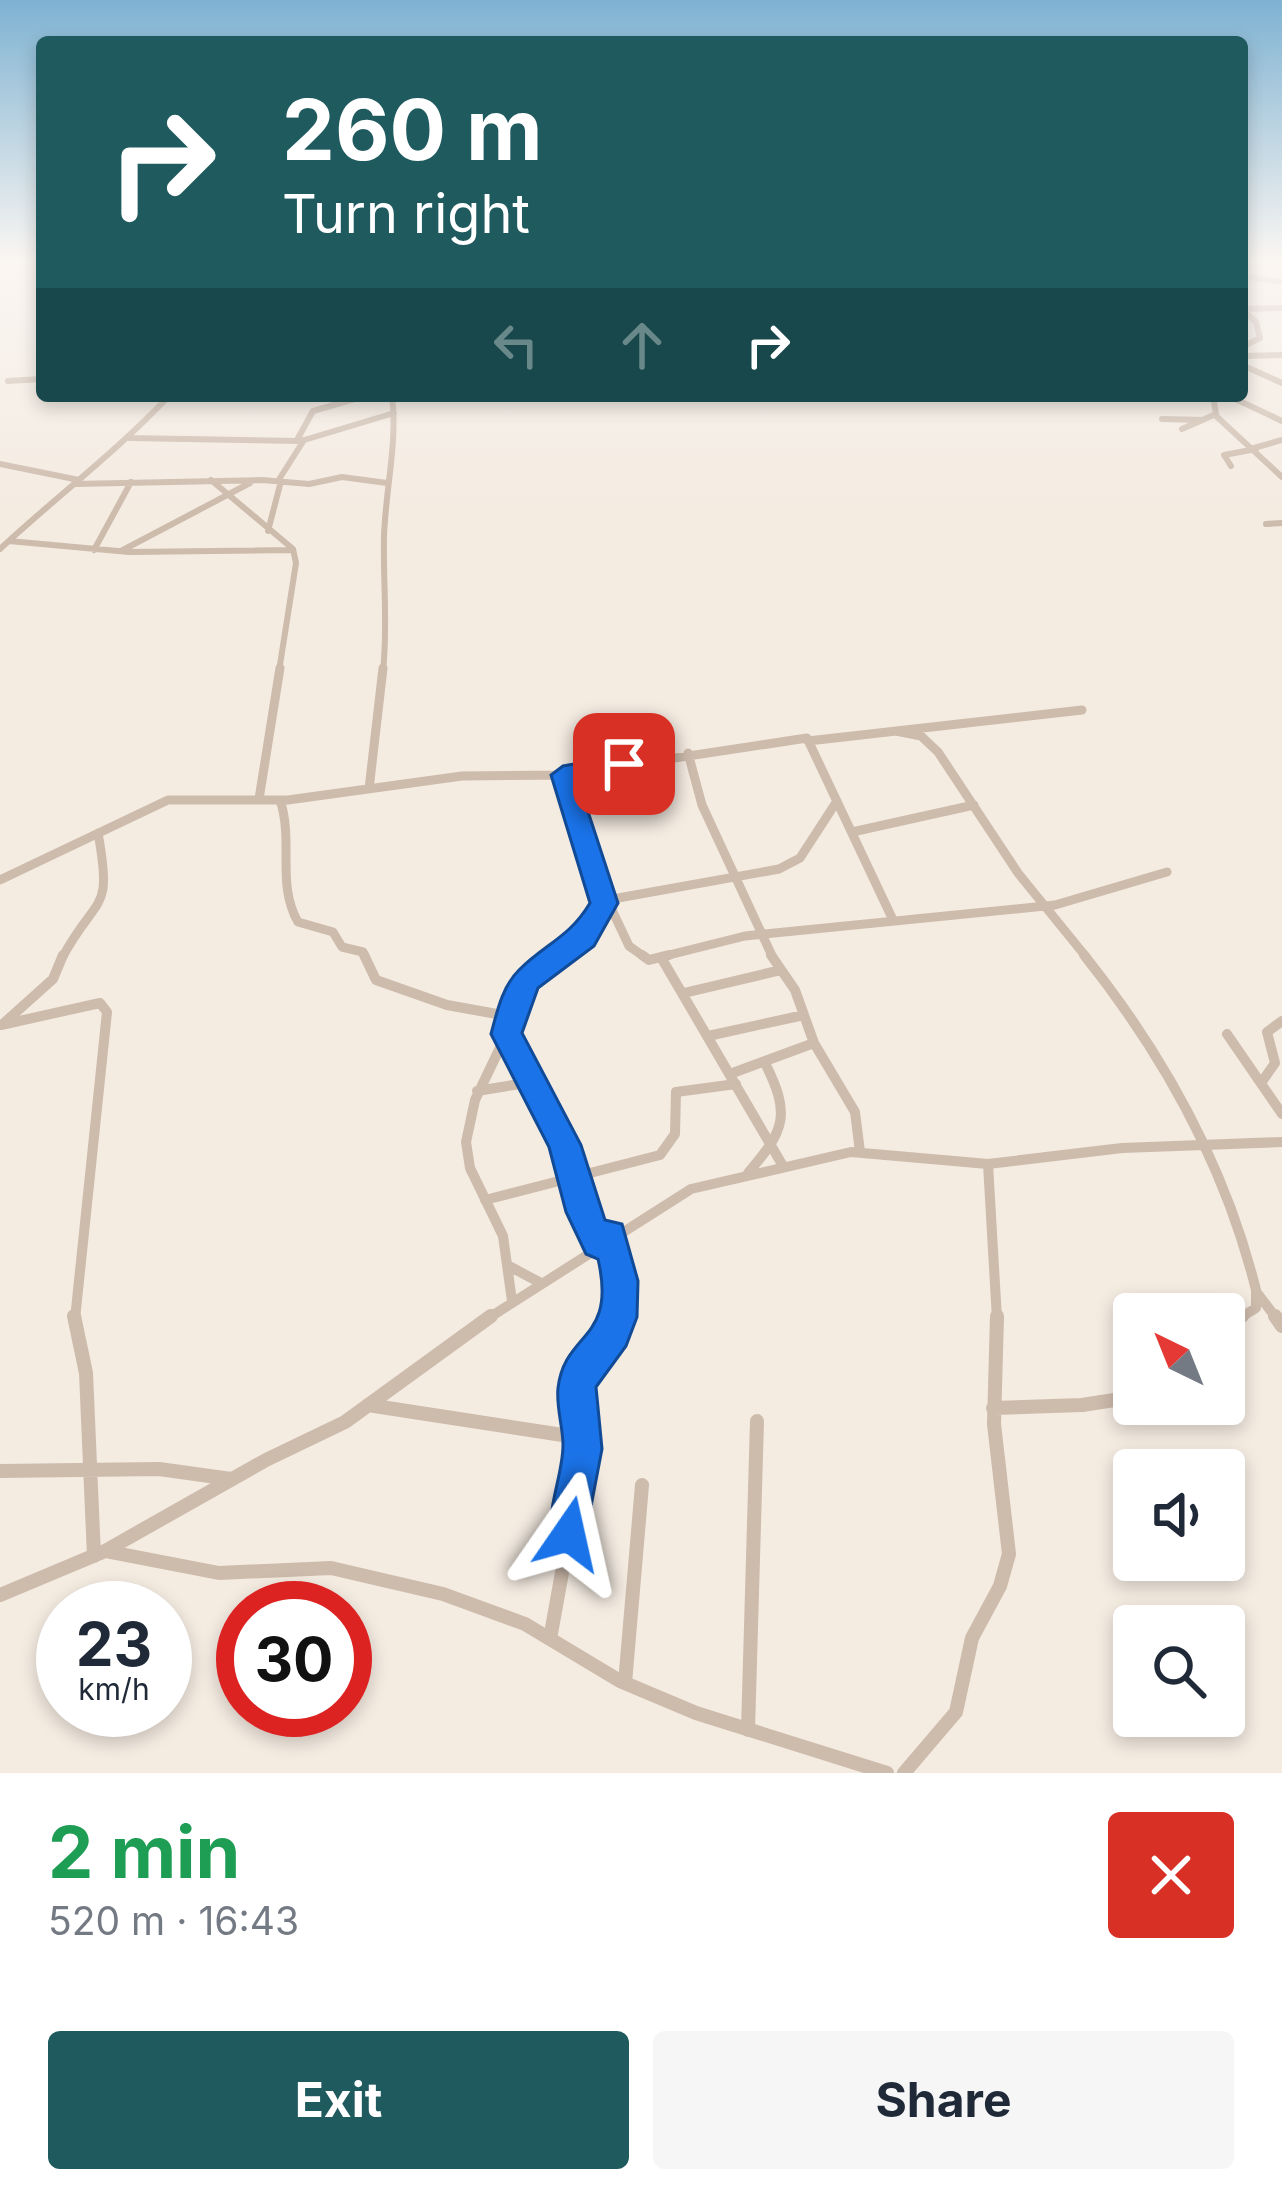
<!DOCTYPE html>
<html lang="en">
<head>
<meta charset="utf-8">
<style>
  body { margin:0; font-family:Inter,sans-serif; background:#f6f6f7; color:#1f2937; height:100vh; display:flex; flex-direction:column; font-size:45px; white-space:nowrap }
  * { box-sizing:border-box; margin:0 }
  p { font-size:39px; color:#747a83 }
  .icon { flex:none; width:66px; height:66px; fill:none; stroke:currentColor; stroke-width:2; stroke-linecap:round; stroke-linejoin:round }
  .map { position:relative; height:1773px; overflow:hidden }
  .side { display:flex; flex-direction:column; background:#fff; flex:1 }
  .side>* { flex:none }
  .guide { position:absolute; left:36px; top:36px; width:1212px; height:366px; border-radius:12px; box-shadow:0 6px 18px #0003; background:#1f5a5e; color:#fff; overflow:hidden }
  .needle { width:78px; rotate:317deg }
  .tools { position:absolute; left:1113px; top:1293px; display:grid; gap:24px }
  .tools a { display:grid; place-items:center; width:132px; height:132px; border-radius:12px; background:#fff; box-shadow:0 6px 18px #0003; font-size:60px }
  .speed { position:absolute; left:36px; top:1581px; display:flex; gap:24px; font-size:60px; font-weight:700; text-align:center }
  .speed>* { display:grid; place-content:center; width:156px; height:156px; border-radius:50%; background:#fff; box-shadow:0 6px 18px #0003; line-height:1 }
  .speed small { font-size:30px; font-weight:400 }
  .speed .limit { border:18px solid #d22; background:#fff; color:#111 }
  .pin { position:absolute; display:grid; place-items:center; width:102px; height:102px; color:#fff; margin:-51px; border-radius:24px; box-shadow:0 6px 18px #0006 }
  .me { position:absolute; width:132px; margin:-66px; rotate:11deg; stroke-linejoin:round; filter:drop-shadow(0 0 9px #0008) }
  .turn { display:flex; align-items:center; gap:42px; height:252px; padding:0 48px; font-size:54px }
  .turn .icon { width:156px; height:156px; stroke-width:2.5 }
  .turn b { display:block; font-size:84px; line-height:102px }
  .lanes { display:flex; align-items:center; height:114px; padding:0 48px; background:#0003; justify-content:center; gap:60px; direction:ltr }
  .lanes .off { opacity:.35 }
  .round { display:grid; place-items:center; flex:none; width:126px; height:126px; border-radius:12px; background:#f6f6f7 }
  .overview { display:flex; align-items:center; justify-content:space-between; height:204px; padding:0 48px }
  h1 { font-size:72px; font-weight:700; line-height:90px; color:#1e9e55 }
  .cta { display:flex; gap:24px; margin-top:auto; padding:24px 48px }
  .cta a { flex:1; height:138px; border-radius:12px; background:#1f5a5e; color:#fff; font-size:48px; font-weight:700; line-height:138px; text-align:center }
  .cta a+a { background:#f6f6f7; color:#1f2937 }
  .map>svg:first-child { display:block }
</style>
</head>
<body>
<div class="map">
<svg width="1282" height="1773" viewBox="0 0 1282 1773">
  <rect width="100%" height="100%" fill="#f4ebe1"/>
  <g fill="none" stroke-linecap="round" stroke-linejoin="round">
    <!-- street-far3 -->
    <path stroke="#cdbbac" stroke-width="6" d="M1242,276L1282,282
      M1242,309L1256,322L1260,338L1242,347
      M1242,309L1282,308
      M1242,356L1282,355
      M1242,365L1282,383
      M8,381L42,379
      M1229,396L1282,421
      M1215,415L1282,477
      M1162,419L1202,420
      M1182,429L1216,414L1213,396
      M129,438L301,441L394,413
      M297,440L313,411L365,396
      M1254,448L1282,440
      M0,464L79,480
      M1231,466L1224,455L1256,449
      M211,480L293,549L296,563L279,671
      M278,481L304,440
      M74,484L262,480L309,484L342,477L387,483
      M1266,524L1282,523
      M268,531L281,481
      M9,541L129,552L291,550
      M0,549C56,497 116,452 169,396
      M94,550L131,482
      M121,551L250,483
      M383,671C388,626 383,583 384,538C385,491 398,443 392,396"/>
    <!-- street-far2 -->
    <path stroke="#cdbbac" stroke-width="9" d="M896,731L921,736L938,752L1018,873L1087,958
      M808,741L1082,710
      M688,753L702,805L773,958
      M369,789L383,668
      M259,799L280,668
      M280,800C294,841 276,884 298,922L333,932L342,947L363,952L366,958
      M852,832L974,805
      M0,880L168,800H288L462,776L563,775L807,738L893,920
      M604,893L629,946L646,958
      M607,900L779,869L800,858L837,801
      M62,958C97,893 113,915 98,833
      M555,958L595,924L604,893L563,775
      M657,958L745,936L1055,905L1167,872"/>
    <!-- street-far1 -->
    <path stroke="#cdbbac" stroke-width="10" d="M364,955L376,980L447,1005L513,1017
      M642,955L649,960L669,955
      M771,955L795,990L814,1043L855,1112L860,1152
      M1084,955C1164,1055 1225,1165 1256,1290V1308L1238,1319
      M662,959L783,1166
      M684,993L781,970
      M4,1023L53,979L63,955
      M1,1025L100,1003L107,1012L75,1319
      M506,1034L558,1129L598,1242
      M1227,1034L1282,1114
      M708,1036L804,1015
      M730,1074L814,1043
      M1261,1083L1275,1063L1267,1032L1282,1021
      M477,1091L532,1082
      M988,1164L997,1319
      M748,1173C785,1130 791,1115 765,1063
      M485,1200L660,1155L675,1134L676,1092L736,1084
      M610,1235L621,1281L618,1319
      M509,1266L539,1282
      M1258,1294L1277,1319
      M512,1301L503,1236L470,1168L466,1142L475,1100L508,1031L519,992L532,975L559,955
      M487,1319L691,1189L851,1152L988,1164L1122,1148L1282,1142"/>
    <!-- street -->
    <path stroke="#cdbbac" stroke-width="14" d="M74,1316L86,1373L94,1556
      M1275,1316L1282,1326
      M1224,1328L1242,1316
      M368,1405L582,1438
      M993,1408L1082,1405L1134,1397
      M0,1471L159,1469L231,1479
      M105,1551L219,1573L331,1568L443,1594L525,1624L620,1681L696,1713L887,1773
      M0,1595L105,1551L266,1460L345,1422L491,1316
      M550,1639L580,1473L577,1387L619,1316
      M625,1683L642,1485
      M748,1730L757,1421
      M904,1773L956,1712L972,1638L1000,1586L1009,1554L994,1424L997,1316"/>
  </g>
  <!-- sky -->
  <linearGradient id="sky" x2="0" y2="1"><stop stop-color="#7eb2d2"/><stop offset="0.51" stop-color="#faf6f2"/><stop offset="1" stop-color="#faf6f2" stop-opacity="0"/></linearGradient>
  <rect width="1282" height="509" fill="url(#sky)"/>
  <!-- route -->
  <path fill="#1a73e8" stroke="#114b97" stroke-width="3" d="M624,755L633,757L636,764L633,770L578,781L618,903L594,946L538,988L522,1033L581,1145L605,1220L622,1224L638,1281L637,1317L626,1346L596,1387L602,1449L583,1548L569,1554L555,1548C542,1516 563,1479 563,1445C563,1427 556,1407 558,1388C565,1330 617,1342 598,1259L586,1254L566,1212L549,1147L491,1034C497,1012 502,987 519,970C546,943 569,938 590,903L551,775L563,766Z"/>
</svg>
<div class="tools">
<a><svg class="needle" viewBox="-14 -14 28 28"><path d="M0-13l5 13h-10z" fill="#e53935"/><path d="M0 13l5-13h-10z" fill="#747a83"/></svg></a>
<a><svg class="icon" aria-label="sound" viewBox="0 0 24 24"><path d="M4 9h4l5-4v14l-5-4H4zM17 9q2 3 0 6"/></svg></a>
<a><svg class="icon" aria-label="search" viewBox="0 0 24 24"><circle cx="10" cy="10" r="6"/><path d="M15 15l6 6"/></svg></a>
</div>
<div class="speed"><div>23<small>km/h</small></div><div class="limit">30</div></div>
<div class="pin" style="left:624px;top:764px;background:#d93025"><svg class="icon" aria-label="arrive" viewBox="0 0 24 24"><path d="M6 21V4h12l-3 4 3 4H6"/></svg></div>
<svg class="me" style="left:569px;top:1534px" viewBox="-20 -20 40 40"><path d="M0-17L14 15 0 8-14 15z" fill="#1a73e8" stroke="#fff" stroke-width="4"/></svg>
<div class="guide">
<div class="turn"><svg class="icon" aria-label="right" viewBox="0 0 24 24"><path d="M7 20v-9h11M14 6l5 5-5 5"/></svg><div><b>260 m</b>Turn right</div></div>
<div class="lanes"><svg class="icon off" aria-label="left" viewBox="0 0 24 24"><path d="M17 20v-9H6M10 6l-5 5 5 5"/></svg><svg class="icon off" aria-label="ahead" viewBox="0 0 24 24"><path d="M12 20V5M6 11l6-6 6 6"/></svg><svg class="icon" aria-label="right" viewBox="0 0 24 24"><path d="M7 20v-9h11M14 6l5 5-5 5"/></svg></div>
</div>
</div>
<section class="side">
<div class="overview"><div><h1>2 min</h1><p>520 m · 16:43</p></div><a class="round" style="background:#d93025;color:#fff"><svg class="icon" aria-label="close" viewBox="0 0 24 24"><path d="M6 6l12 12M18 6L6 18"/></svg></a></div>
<div class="cta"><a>Exit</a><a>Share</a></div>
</section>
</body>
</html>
